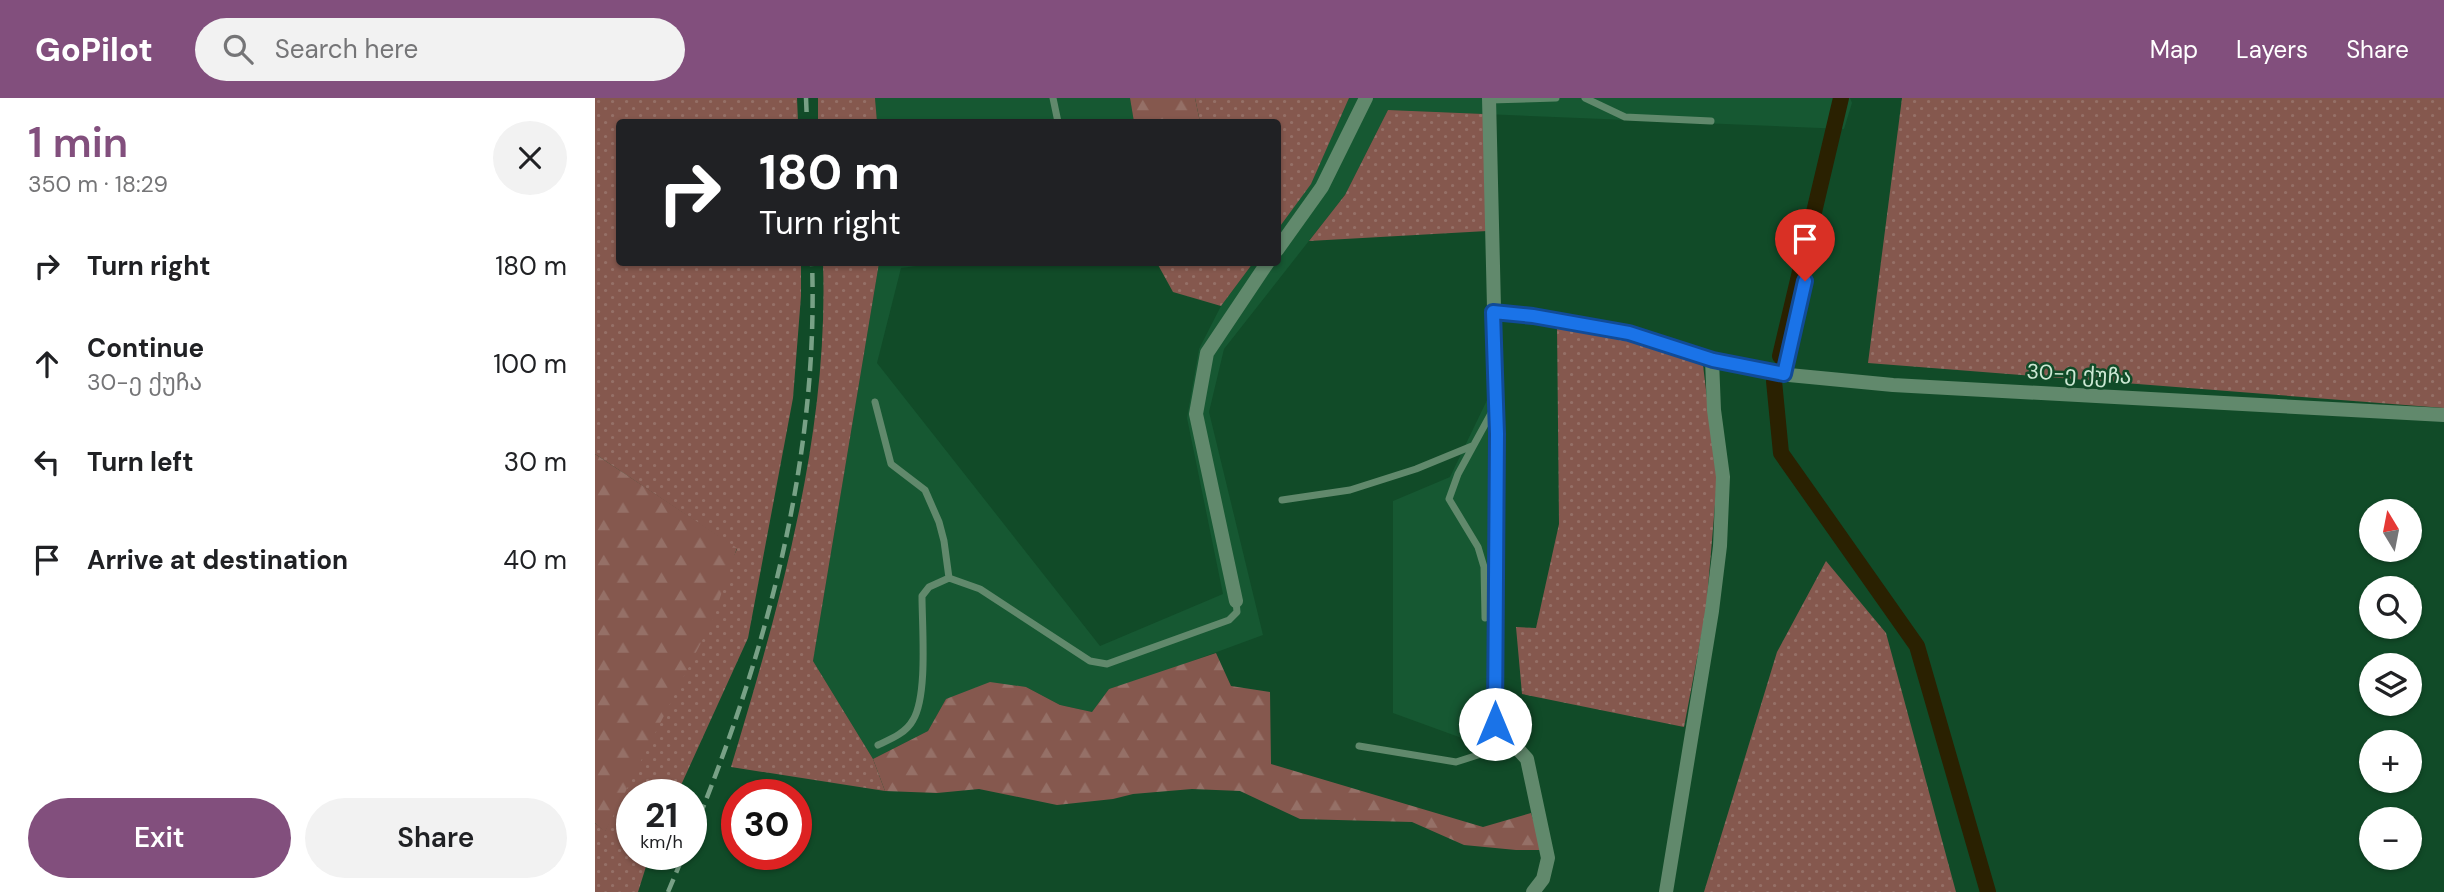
<!DOCTYPE html>
<html lang="en">
<head>
<meta charset="utf-8">
<style>
  body { margin:0; font-family:"DM Sans","Noto Sans Georgian",sans-serif; background:#f2f2f2; color:#202124; height:100vh; display:flex; flex-direction:column; font-size:26px; white-space:nowrap }
  * { box-sizing:border-box; margin:0 }
  p { font-size:23px; color:#757577 }
  .icon { flex:none; width:38px; height:38px; fill:none; stroke:currentColor; stroke-width:2; stroke-linecap:round; stroke-linejoin:round }
  .map { position:relative; flex:1; overflow:hidden }
  .sheet { display:flex; flex-direction:column; background:#fff; width:595px }
  .sheet>* { flex:none }
  .hud { position:absolute; left:21px; top:21px; width:665px; height:147px; border-radius:7px; box-shadow:0 2px 5px #0004; background:#202124; color:#fff; overflow:hidden }
  .needle { width:46px; rotate:350deg }
  .fabs { position:absolute; left:1764px; top:401px; display:grid; gap:14px }
  .fabs a { display:grid; place-items:center; width:63px; height:63px; border-radius:50%; background:#fff; box-shadow:0 2px 5px #0004; font-size:35px }
  .speed { position:absolute; left:21px; top:681px; display:flex; gap:14px; font-size:35px; font-weight:700; text-align:center }
  .speed>* { display:grid; place-content:center; width:91px; height:91px; border-radius:50%; background:#fff; box-shadow:0 2px 5px #0004; line-height:1 }
  .speed small { font-size:18px; font-weight:400 }
  .speed .limit { border:10px solid #d22; background:#fff; color:#111 }
  .pin { position:absolute; display:grid; place-items:center; width:60px; height:60px; color:#fff; margin:-72px -30px; border-radius:50% 50% 50% 0; rotate:-45deg; box-shadow:0 0 7px #0007 }
  .pin .icon { rotate:45deg }
  .me { position:absolute; width:77px; margin:-38px; rotate:0deg; stroke-linejoin:round; filter:drop-shadow(0 0 5px #0008) }
  .turn { display:flex; align-items:center; gap:24px; height:147px; padding:0 28px; font-size:32px }
  .turn .icon { width:91px; height:91px; stroke-width:2.5 }
  .turn b { display:block; font-size:49px; line-height:60px }
  .round { display:grid; place-items:center; flex:none; width:74px; height:74px; border-radius:37px; background:#f2f2f2 }
  .headline { display:flex; align-items:center; justify-content:space-between; height:119px; padding:0 28px }
  h1 { font-size:42px; font-weight:600; line-height:52px; color:#824f7d }
  .cta { display:flex; gap:14px; margin-top:auto; padding:14px 28px }
  .cta a { flex:1; height:80px; border-radius:42px; background:#824f7d; color:#fff; font-size:28px; font-weight:600; line-height:80px; text-align:center }
  .cta a+a { background:#f2f2f2; color:#202124 }
  ul { padding:0; list-style:none }
  li { display:flex; align-items:center; gap:21px; height:98px; padding:0 28px }
  li div { flex:1 }
  li b { display:block; font-size:26px }
  li em { font-style:normal }
  header { display:flex; align-items:center; gap:42px; box-sizing:border-box; height:98px; padding:0 35px; background:#824f7d; color:#fff }
  header strong { font-size:33px }
  nav { display:flex; gap:38px; margin-inline-start:auto; font-size:24px }
  .search { width:490px; height:63px; background:#f2f2f2; display:flex; align-items:center; gap:18px; box-sizing:border-box; padding:0 24px; border-radius:38px; color:#757577; font-size:26px }
  main { display:flex; flex:1; min-height:0 }
  .map>svg:first-child { display:block }
</style>
</head>
<body>
<header>
<strong>GoPilot</strong>
<div class="search"><svg class="icon" aria-label="search" viewBox="0 0 24 24"><circle cx="10" cy="10" r="6"/><path d="M15 15l6 6"/></svg>Search here</div>
<nav><a>Map</a><a>Layers</a><a>Share</a></nav>
</header>
<main>
<section class="sheet">
<div class="headline"><div><h1>1 min</h1><p>350 m · 18:29</p></div><a class="round"><svg class="icon" aria-label="close" viewBox="0 0 24 24"><path d="M6 6l12 12M18 6L6 18"/></svg></a></div>
<ul>
<li><svg class="icon" aria-label="right" viewBox="0 0 24 24"><path d="M7 20v-9h11M14 6l5 5-5 5"/></svg><div><b>Turn right</b></div><em>180 m</em></li>
<li><svg class="icon" aria-label="ahead" viewBox="0 0 24 24"><path d="M12 20V5M6 11l6-6 6 6"/></svg><div><b>Continue</b><p>30-ე ქუჩა</p></div><em>100 m</em></li>
<li><svg class="icon" aria-label="left" viewBox="0 0 24 24"><path d="M17 20v-9H6M10 6l-5 5 5 5"/></svg><div><b>Turn left</b></div><em>30 m</em></li>
<li><svg class="icon" aria-label="arrive" viewBox="0 0 24 24"><path d="M6 21V4h12l-3 4 3 4H6"/></svg><div><b>Arrive at destination</b></div><em>40 m</em></li>
</ul>
<div class="cta"><a>Exit</a><a>Share</a></div>
</section>
<div class="map">
<svg width="1849" height="794" viewBox="0 0 1849 794">
  <defs>
    <pattern id="grass-dots" width="8" height="8" patternUnits="userSpaceOnUse" patternTransform="scale(1.75)"><rect width="8" height="8" fill="#85584e"/><path d="M2 2h.1M6 6h.1" fill="none" stroke="#957067" stroke-width="1.8" stroke-linecap="round"/></pattern>
    <pattern id="forest-firs" width="22" height="20" patternUnits="userSpaceOnUse" patternTransform="scale(1.75)"><rect width="22" height="20" fill="#85584e"/><path d="M5 1l3.5 6h-7zM16 11l3.5 6h-7z" fill="#957067"/></pattern>
  </defs>
  <rect width="100%" height="100%" fill="#114b28"/>
  <!-- built -->
  <path fill="#165832" d="M280,0H535L539,24H282Z
    M754,0H1255L1257,5L1249,31L793,12L750,97L629,251L614,314L668,537L562,576L514,591L497,614L465,607L431,589L351,601L333,633L278,661L218,563L284,165H344L306,170L282,265L505,548L628,496L592,320L604,251L626,208L658,165L682,164L683,131L716,85Z
    M894,298L902,346L910,616L886,647L798,615V403L855,379Z"/>
  <!-- grass -->
  <path fill="url(#grass-dots)" d="M0,0H202L203,24H24V164L206,165V198L198,300L153,540L82,696H37V756H55L43,794H0V725L10,733L142,451L0,356Z
    M223,0H280L282,24H223Z
    M600,0H754L716,86L683,131L682,24H605Z
    M1307,0H1849V310L1273,265Z
    M793,12L889,16L892,133L714,143L750,97Z
    M228,165H284L218,563L278,661L290,693L136,669C185,506 234,336 228,165Z
    M562,165H658L626,208L578,194Z
    M962,226L1038,237L1108,267L1122,383L1111,513L1089,629L927,596L921,529L941,530L964,426Z
    M1231,463L1291,535L1361,794H1109L1182,554Z"/>
  <!-- forest -->
  <path fill="url(#forest-firs)" d="M535,0H600L605,24H539Z
    M0,356L142,450L117,523L10,734L0,725Z
    M621,555L636,588L675,594L676,666L888,729L936,715L948,752H921L869,747L817,724L705,721L645,693L597,691L538,696L518,701L462,707L384,691L342,695L290,693L278,661L333,633L351,601L395,584L431,589L465,607L497,614L514,591Z"/>
  <g fill="none" stroke-linecap="round" stroke-linejoin="round">
    <!-- canal -->
    <path stroke="#2a2101" stroke-width="16" d="M1185,258L1246,0
      M1179,283L1186,355L1322,548L1393,794"/>
    <!-- service -->
    <path stroke="#61896c" stroke-width="7" d="M458,0L463,24
      M990,0L1030,19L1116,23
      M895,2L961,0
      M1189,276L1210,183
      M280,304L296,366L330,392L344,424L349,443L354,480
      M687,402L755,392L821,371L877,348
      M890,520L889,469L883,449L854,401L863,376L899,310
      M283,647C296,641 311,635 318,622C333,597 327,529 327,498L334,489L354,480L385,491L495,563L512,566L634,522L642,514L641,503
      M764,648L861,664L886,656L900,627"/>
    <!-- minor -->
    <path stroke="#61896c" stroke-width="14" d="M894,0L902,336L900,626L932,661L953,760L948,781L938,794
      M682,152L727,89L771,0
      M898,214L938,218L1034,235L1117,262L1194,277L1298,287L1849,317
      M641,503L601,316L612,255L673,164
      M1071,794L1117,513L1125,448L1128,379L1119,312L1117,262"/>
    <!-- rail -->
    <path stroke="#78a186" stroke-width="4.5" stroke-dasharray="14 7" stroke-linecap="butt" d="M211,0L212,24
      M96,739C171,558 224,361 217,164
      M73,794L89,756"/>
  </g>
  <g fill="none" stroke-linecap="round" stroke-linejoin="round">
    <defs>
      <path id="route" d="M900,626L902,336L898,214L938,218L1034,235L1118,262L1189,276L1210,183"/>
    </defs>
    <!-- route casing -->
    <use href="#route" stroke="#114b97" stroke-width="18"/>
    <!-- route -->
    <use href="#route" stroke="#1a73e8" stroke-width="12"/>
  </g>
  <g text-anchor="middle" stroke-width="5" stroke-linejoin="round" paint-order="stroke">
    <!-- street labels -->
    <g font-size="21" fill="#cce8d3" stroke="#114b28">
      <text transform="translate(1484 276) rotate(3)" y="7">30-ე ქუჩა</text>
    </g>
  </g>
</svg>
<div class="fabs">
<a><svg class="needle" viewBox="-14 -14 28 28"><path d="M0-13l5 13h-10z" fill="#e53935"/><path d="M0 13l5-13h-10z" fill="#757577"/></svg></a>
<a><svg class="icon" aria-label="search" viewBox="0 0 24 24"><circle cx="10" cy="10" r="6"/><path d="M15 15l6 6"/></svg></a>
<a><svg class="icon" aria-label="layers" viewBox="0 0 24 24"><path d="M12 4l9 5-9 5-9-5zM3 14l9 5 9-5"/></svg></a>
<a>+</a>
<a>−</a>
</div>
<div class="speed"><div>21<small>km/h</small></div><div class="limit">30</div></div>
<div class="pin" style="left:1210px;top:183px;background:#d93025"><svg class="icon" aria-label="arrive" viewBox="0 0 24 24"><path d="M6 21V4h12l-3 4 3 4H6"/></svg></div>
<svg class="me" style="left:900px;top:626px" viewBox="-20 -20 40 40"><circle r="19" fill="#fff"/><path d="M0-13L10 11 0 6-10 11z" fill="#1a73e8"/></svg>
<div class="hud">
<div class="turn"><svg class="icon" aria-label="right" viewBox="0 0 24 24"><path d="M7 20v-9h11M14 6l5 5-5 5"/></svg><div><b>180 m</b>Turn right</div></div>
</div>
</div>
</main>
</body>
</html>
